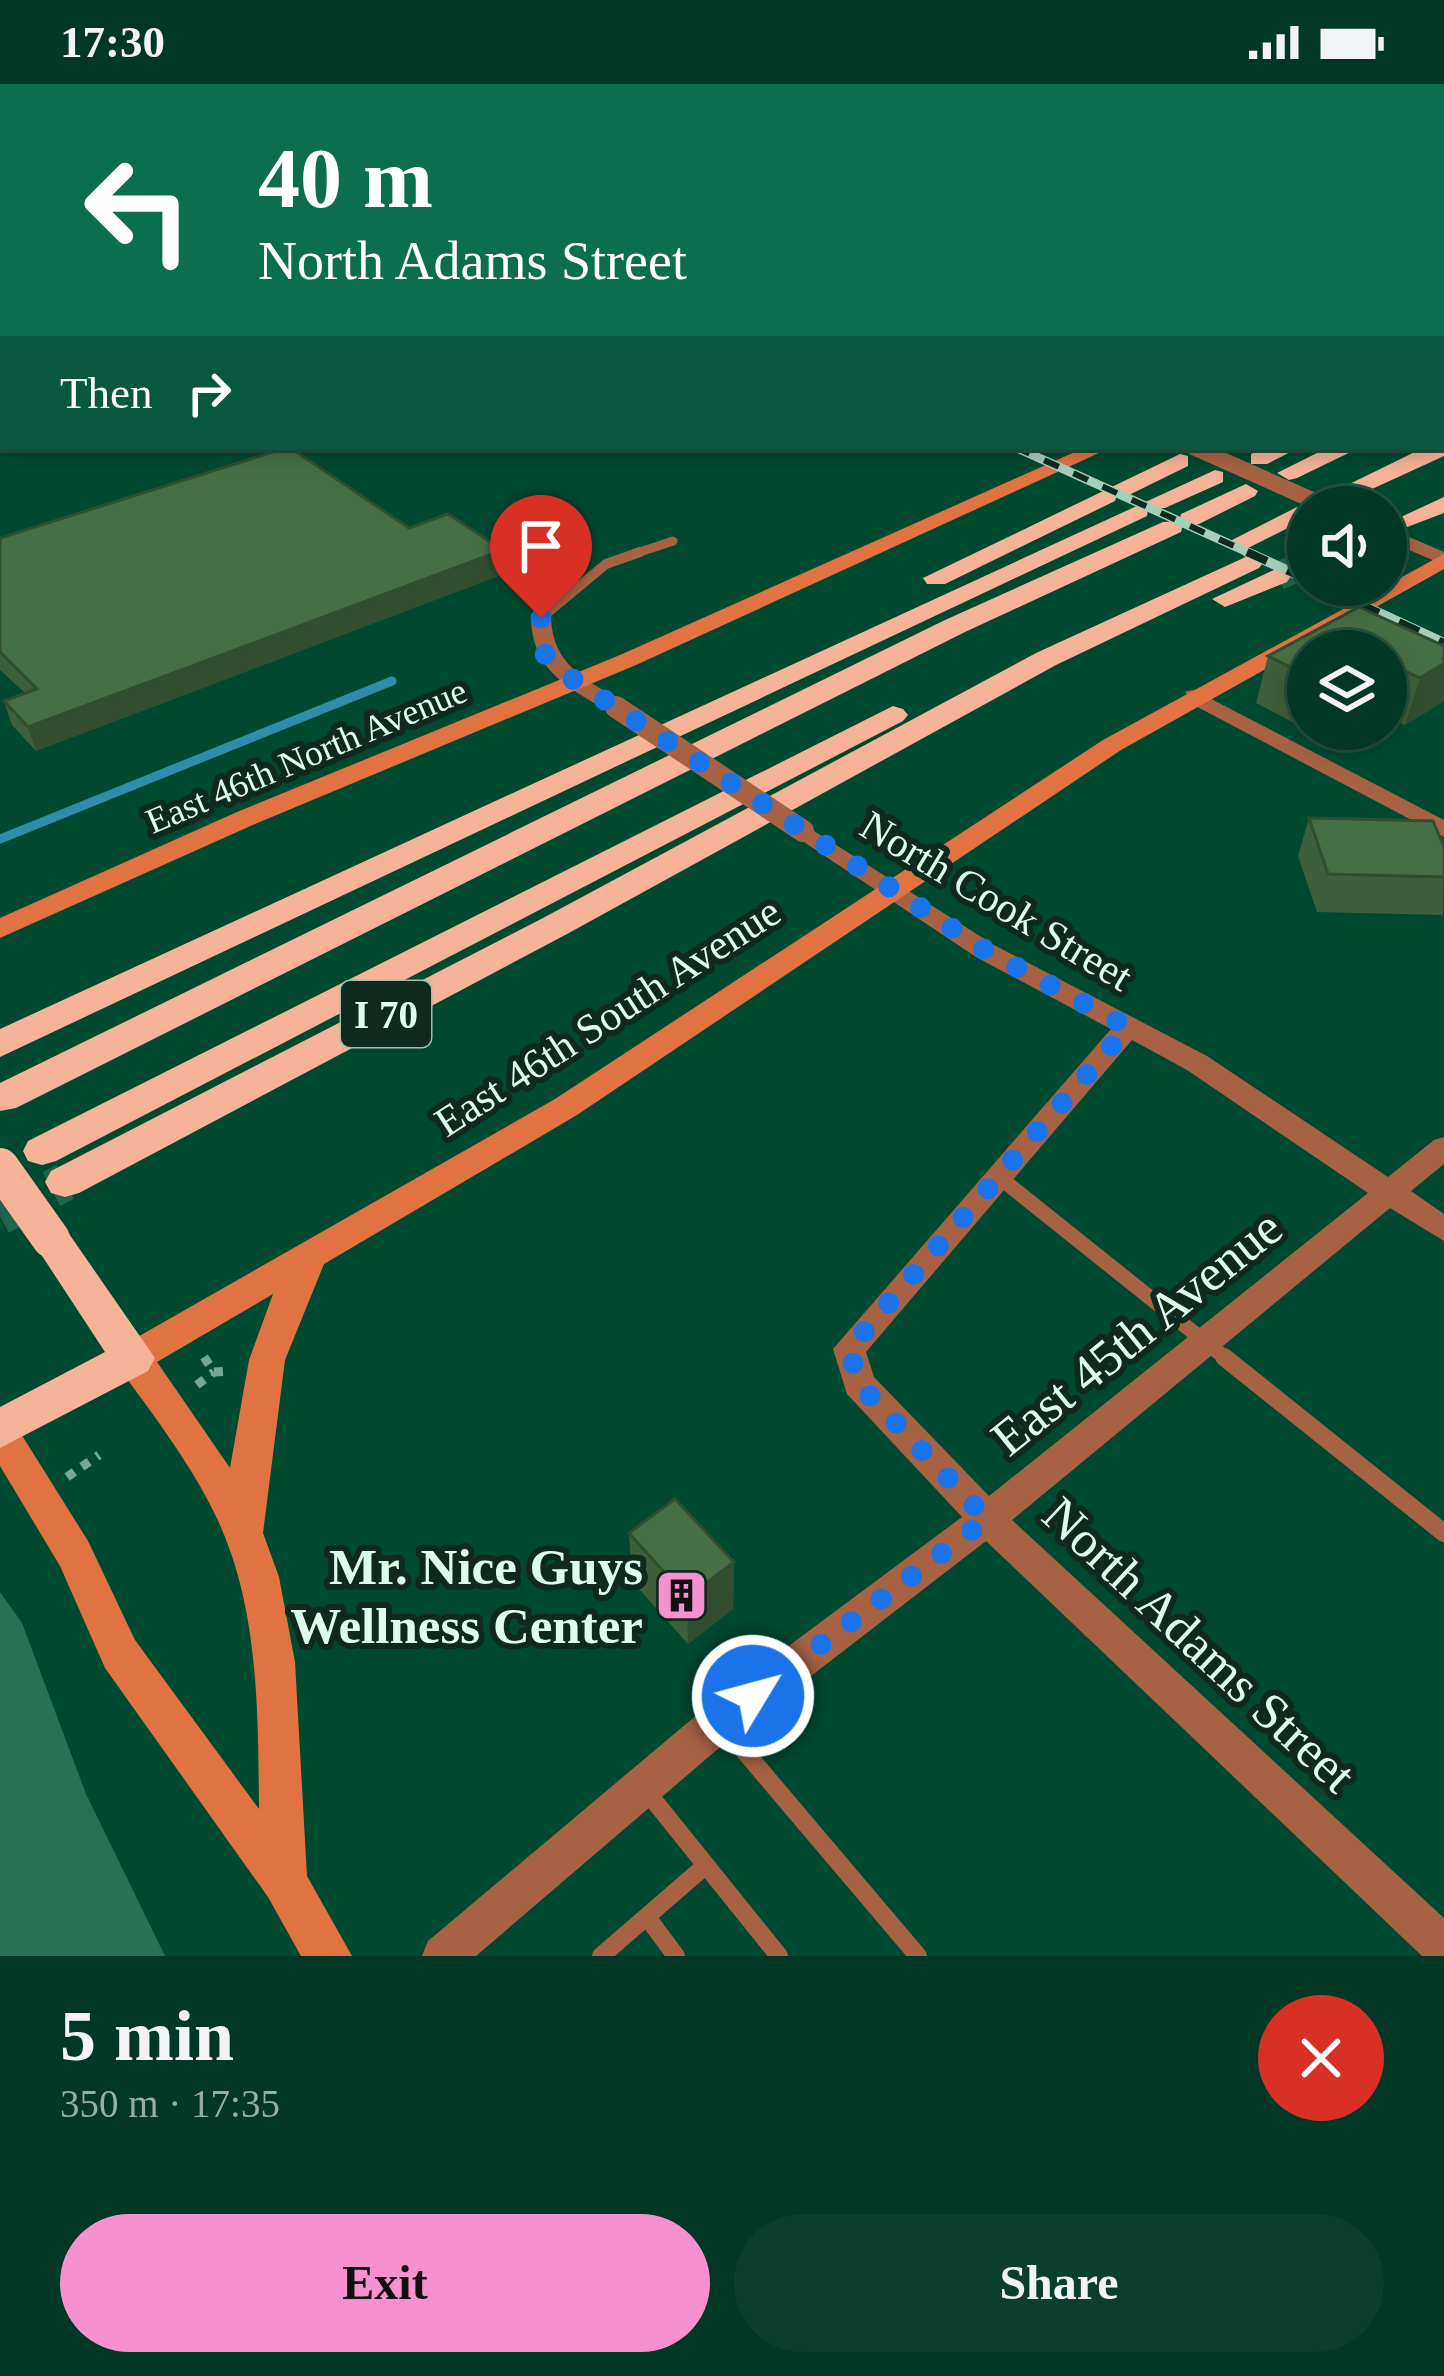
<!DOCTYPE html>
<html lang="en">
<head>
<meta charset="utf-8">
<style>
  body { margin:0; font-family:"Times New Roman",serif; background:#0a3f2d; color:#f1f3f6; height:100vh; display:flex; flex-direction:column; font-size:45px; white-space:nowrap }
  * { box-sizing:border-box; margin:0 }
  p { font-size:39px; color:#95aca7 }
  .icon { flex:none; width:66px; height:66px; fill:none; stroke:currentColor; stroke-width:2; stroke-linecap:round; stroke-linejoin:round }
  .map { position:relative; height:1872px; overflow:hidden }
  .sheet { display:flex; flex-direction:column; background:#003725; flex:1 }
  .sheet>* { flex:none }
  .top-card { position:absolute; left:0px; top:0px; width:1446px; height:366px; box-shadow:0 6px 18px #0003,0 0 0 3px #225142; background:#0b6e4f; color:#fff; overflow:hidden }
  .buttons { position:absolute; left:1287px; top:402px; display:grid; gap:24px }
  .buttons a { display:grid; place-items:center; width:120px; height:120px; border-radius:50%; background:#003725; box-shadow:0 6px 18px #0003,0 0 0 3px #225142; font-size:60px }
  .pin { position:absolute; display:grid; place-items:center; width:102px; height:102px; color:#fff; margin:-123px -51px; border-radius:50% 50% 50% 0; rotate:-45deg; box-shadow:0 0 12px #0007 }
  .pin .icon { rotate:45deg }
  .me { position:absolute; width:132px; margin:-66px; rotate:53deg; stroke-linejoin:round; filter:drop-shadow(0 0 9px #0008) }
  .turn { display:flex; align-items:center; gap:42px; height:252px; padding:0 60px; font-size:54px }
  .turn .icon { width:156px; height:156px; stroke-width:2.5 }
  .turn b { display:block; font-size:84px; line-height:102px }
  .then { display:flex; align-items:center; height:114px; padding:0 60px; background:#0003; gap:24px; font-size:45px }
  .round { display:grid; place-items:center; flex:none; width:126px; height:126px; border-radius:63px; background:#0a3f2d }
  .head { display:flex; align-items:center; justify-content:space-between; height:204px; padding:0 60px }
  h1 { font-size:72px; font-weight:700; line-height:90px }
  .button { display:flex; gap:24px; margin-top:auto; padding:24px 60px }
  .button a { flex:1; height:138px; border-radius:72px; background:#f790cf; color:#111; font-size:48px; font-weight:700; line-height:138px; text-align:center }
  .button a+a { background:#0a3f2d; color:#f1f3f6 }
  .status { display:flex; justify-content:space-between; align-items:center; height:84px; padding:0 60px; background:#003725; direction:ltr }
  .status svg { height:33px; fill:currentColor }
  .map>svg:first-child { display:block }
</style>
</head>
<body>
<div class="status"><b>17:30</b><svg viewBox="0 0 49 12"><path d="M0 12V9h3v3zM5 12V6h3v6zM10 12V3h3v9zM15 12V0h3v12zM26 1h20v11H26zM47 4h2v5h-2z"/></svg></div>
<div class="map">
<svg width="1444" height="1872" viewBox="0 0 1444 1872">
  <rect width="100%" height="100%" fill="#004931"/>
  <!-- green -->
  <path fill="#297154" d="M0,1508L22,1539L86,1710L165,1872H0Z"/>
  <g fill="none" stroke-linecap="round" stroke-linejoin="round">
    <!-- stream -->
    <path stroke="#2f8dab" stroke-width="9" d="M0,755L392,597"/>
    <!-- highway-tunnel-far1 -->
    <path stroke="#21644d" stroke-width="28" stroke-dasharray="28 15" stroke-linecap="butt" d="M1278,492L1297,484"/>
    <!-- highway-tunnel -->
    <path stroke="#21644d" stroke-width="38" stroke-dasharray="38 20" stroke-linecap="butt" d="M0,1132L65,1098"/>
    <!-- path -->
    <path stroke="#74a893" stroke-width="9" stroke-dasharray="9 9" stroke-linecap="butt" d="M204,1273L214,1288L230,1287
      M197,1301L214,1288
      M67,1393L99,1371"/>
    <!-- lane-far4 -->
    <path stroke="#a76244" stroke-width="6" d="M436,0L441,3"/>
    <!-- lane-far3 -->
    <path stroke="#a76244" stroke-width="9" d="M631,471L673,457"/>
    <!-- lane-far2 -->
    <path stroke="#a76244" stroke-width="10" d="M541,534L606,480L640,468"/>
    <!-- lane-far1 -->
    <path stroke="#a76244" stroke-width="15" d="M999,1093L1228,1276"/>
    <!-- lane -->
    <path stroke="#a76244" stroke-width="18" d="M1224,1273L1444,1449
      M723,1642L918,1872
      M647,1708L779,1872
      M647,1833L676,1872
      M601,1872L705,1782"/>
    <!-- street -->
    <path fill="#a76244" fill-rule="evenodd" d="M22,0H34L20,3Z
      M112,0H124L110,3Z
      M3,33V45L0,46V34Z
      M1443,161H1444V169H1443Z
      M1386,443L1444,468V481L1386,456Z
      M541,528L551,534C553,582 586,596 624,618V628C609,630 601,623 589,616C554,595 532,576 531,534Z
      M1194,606L1444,736V753L1186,617V607Z
      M803,740L994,861L1207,972L1388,1093L1434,1056L1444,1053V1080L1411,1107L1444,1130V1157L1390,1124L1012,1436L1444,1834V1872H1422L986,1457L733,1652L476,1872H422L428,1857L705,1624L962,1433L847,1310L833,1265L1111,945L976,873L795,752L791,747L795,742ZM1132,956L1187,986L1368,1109L989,1412L874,1293L866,1268Z"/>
    <!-- secondary -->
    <path fill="#e17342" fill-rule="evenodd" d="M3,188V198L0,199V189Z
      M1444,231V242H1443V231Z
      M1086,363H1112L636,581L255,740L0,854V834L237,728L620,571Z
      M1444,470V485L1121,666L577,1031L324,1180L285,1276L263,1449L279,1493L295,1578L307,1792L352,1872H301L268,1813L105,1584L60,1482L0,1382V1332L13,1337L88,1457L135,1556L259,1725C258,1630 259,1529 220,1441C195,1385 156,1335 120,1285L115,1274L120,1263L555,1015L1103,656ZM273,1210L249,1276L230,1384L157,1278Z"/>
    <!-- highway -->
    <path fill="#f6b397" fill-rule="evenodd" d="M3,74V87L0,88V75Z
      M0,127H3L0,142Z
      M1443,261H1444V273H1443Z
      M1443,316H1444V330H1443Z
      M1444,356V372L1348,416H1330L1327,411L1425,363H1443Z
      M1268,363H1300L1267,380H1251V370Z
      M1329,363H1361L1297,394L1289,396L1277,389Z
      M1180,370L1188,372V382L1131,410L1117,411L1115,417L945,500H927L923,494Z
      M1215,386L1223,388V398L1165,424H1148L1147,432L0,973V945Z
      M1246,400L1258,407L1255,412L1199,440L1183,441L1181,448L965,548L16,1024L0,1027V999L945,536L1163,438L1179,437L1181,430Z
      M1444,413V429L1402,445L1390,438Z
      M1297,423L1306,425V435L1250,463L1241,466L1228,458Z
      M1250,471L1263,479L1259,484L1056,581L567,850L79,1109L65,1113L51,1109L45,1098L51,1087L543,834L1036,569Z
      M1278,484L1291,492L1287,498L1225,523L1212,515Z
      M893,622L903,625L908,631L903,637L56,1077L42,1081L28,1077L23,1067L28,1057Z
      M51,1139L65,1144L155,1274L148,1287L0,1364V1323L105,1268L31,1155L37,1144Z"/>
    <defs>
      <path id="rail-far1" d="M1015,363L1254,471"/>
      <path id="rail" d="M1247,468L1308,496
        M1319,501L1444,559"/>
    </defs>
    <!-- rail-far1 casing -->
    <use href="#rail-far1" stroke="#a4cfbc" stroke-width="9"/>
    <!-- rail casing -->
    <use href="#rail" stroke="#a4cfbc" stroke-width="10"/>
    <!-- rail-far1 -->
    <use href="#rail-far1" stroke="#0f291e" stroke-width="6" stroke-dasharray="16" stroke-linecap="butt"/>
    <!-- rail -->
    <use href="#rail" stroke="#0f291e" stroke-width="8" stroke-dasharray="22" stroke-linecap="butt"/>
    <!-- street-bridge-far1 -->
    <path stroke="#a76244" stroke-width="16" d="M1193,363L1328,423"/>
    <!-- street-bridge -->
    <path stroke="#a76244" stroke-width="22" d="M616,623L803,747"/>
    <!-- highway-bridge -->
    <path stroke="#f6b397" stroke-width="38" d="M0,1083L51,1155"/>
  </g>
  <!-- wall -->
  <path fill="#3d5f3b" d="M523,0H1381L1415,3H531Z
    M409,444L506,489L36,667L12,641L4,617L25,609L0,586V454Z
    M1359,523L1444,562V617L1405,641L1386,632V567H1308V645H1348L1329,657L1256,619L1268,572Z
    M1309,734L1444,763L1443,831L1317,828L1298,772Z
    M629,1449L734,1478L733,1525L688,1560L632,1497Z"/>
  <!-- shaded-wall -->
  <path fill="#324e30" d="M503,466L506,489L36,667L28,643Z
    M1444,579V617L1405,641L1420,594Z
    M1333,645H1348L1329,657Z
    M734,1478L733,1525L688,1560L687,1514Z"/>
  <!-- building -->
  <path fill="#476f45" stroke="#324e30" stroke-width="3" d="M607,0H1403L1415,3H616Z
    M289,363L409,444L448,430L503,466L28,643L4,617L37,605L0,568V454Z
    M1359,523L1444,562V579L1420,594L1392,581L1386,584V567H1308V592L1268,572Z
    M1309,734L1433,737L1444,763V793L1328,790Z
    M675,1415L734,1478L687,1514L629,1449Z"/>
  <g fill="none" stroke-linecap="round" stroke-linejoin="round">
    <!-- route -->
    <path stroke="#1a73e8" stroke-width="21" stroke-dasharray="0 37.8" d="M541,534V565L556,584L985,866L1128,943L849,1265L859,1300L987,1435L753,1612"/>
  </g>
  <!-- icons -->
  <defs>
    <symbol id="building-square" viewBox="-11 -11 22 22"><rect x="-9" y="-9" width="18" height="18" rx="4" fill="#f790cf" stroke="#0f291e"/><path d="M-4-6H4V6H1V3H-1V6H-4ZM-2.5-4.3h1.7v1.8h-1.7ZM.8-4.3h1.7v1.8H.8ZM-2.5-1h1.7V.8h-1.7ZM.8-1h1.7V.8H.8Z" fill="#111"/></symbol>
  </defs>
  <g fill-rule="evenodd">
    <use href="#building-square" x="652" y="1482" width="59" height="59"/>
  </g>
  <g text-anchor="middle" stroke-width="12" stroke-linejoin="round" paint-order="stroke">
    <!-- far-street labels -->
    <g font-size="36" fill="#defeed" stroke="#0f291e">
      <text transform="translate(306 671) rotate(-23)" y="13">East 46th North Avenue</text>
    </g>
    <!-- shield labels -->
    <rect fill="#0f291e" stroke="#a0beaf" stroke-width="3" x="341" y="897" width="90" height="66" rx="9"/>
    <g font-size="39" font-weight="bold" fill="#defeed">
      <text x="386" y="944">I 70</text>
    </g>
    <!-- street labels -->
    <g font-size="42" fill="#defeed" stroke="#0f291e">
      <text transform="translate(997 816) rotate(31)" y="15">North Cook Street</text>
      <text transform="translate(607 932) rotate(-33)" y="15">East 46th South Avenue</text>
    </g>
    <!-- near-street labels -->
    <g font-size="51" fill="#defeed" stroke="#0f291e">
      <text transform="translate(1136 1248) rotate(-39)" y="18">East 45th Avenue</text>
      <text transform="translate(1200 1560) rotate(43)" y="18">North Adams Street</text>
    </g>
    <!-- near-poi labels -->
    <g font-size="51" font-weight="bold" fill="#defeed" stroke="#0f291e" text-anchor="end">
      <text x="643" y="1500">Mr. Nice Guys<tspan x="643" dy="59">Wellness Center</tspan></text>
    </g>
  </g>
</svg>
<div class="buttons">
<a><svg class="icon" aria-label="sound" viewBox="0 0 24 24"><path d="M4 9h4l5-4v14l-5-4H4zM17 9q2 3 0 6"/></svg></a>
<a><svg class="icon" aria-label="layers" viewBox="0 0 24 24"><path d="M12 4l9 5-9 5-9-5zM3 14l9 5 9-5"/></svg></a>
</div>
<div class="pin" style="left:541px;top:534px;background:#d93025"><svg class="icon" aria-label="arrive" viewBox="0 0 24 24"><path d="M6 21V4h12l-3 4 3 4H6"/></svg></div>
<svg class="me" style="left:753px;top:1612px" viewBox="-20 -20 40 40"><circle r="17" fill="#1a73e8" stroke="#fff" stroke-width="3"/><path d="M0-11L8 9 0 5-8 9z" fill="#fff"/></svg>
<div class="top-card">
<div class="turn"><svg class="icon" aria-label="left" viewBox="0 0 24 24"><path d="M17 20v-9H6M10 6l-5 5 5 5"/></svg><div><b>40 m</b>North Adams Street</div></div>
<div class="then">Then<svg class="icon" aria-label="right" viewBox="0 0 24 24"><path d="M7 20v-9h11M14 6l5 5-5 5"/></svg></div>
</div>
</div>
<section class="sheet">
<div class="head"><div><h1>5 min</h1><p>350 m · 17:35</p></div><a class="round" style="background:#d93025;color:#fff"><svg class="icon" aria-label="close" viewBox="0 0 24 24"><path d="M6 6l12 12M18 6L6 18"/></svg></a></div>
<div class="button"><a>Exit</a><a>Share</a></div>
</section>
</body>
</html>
